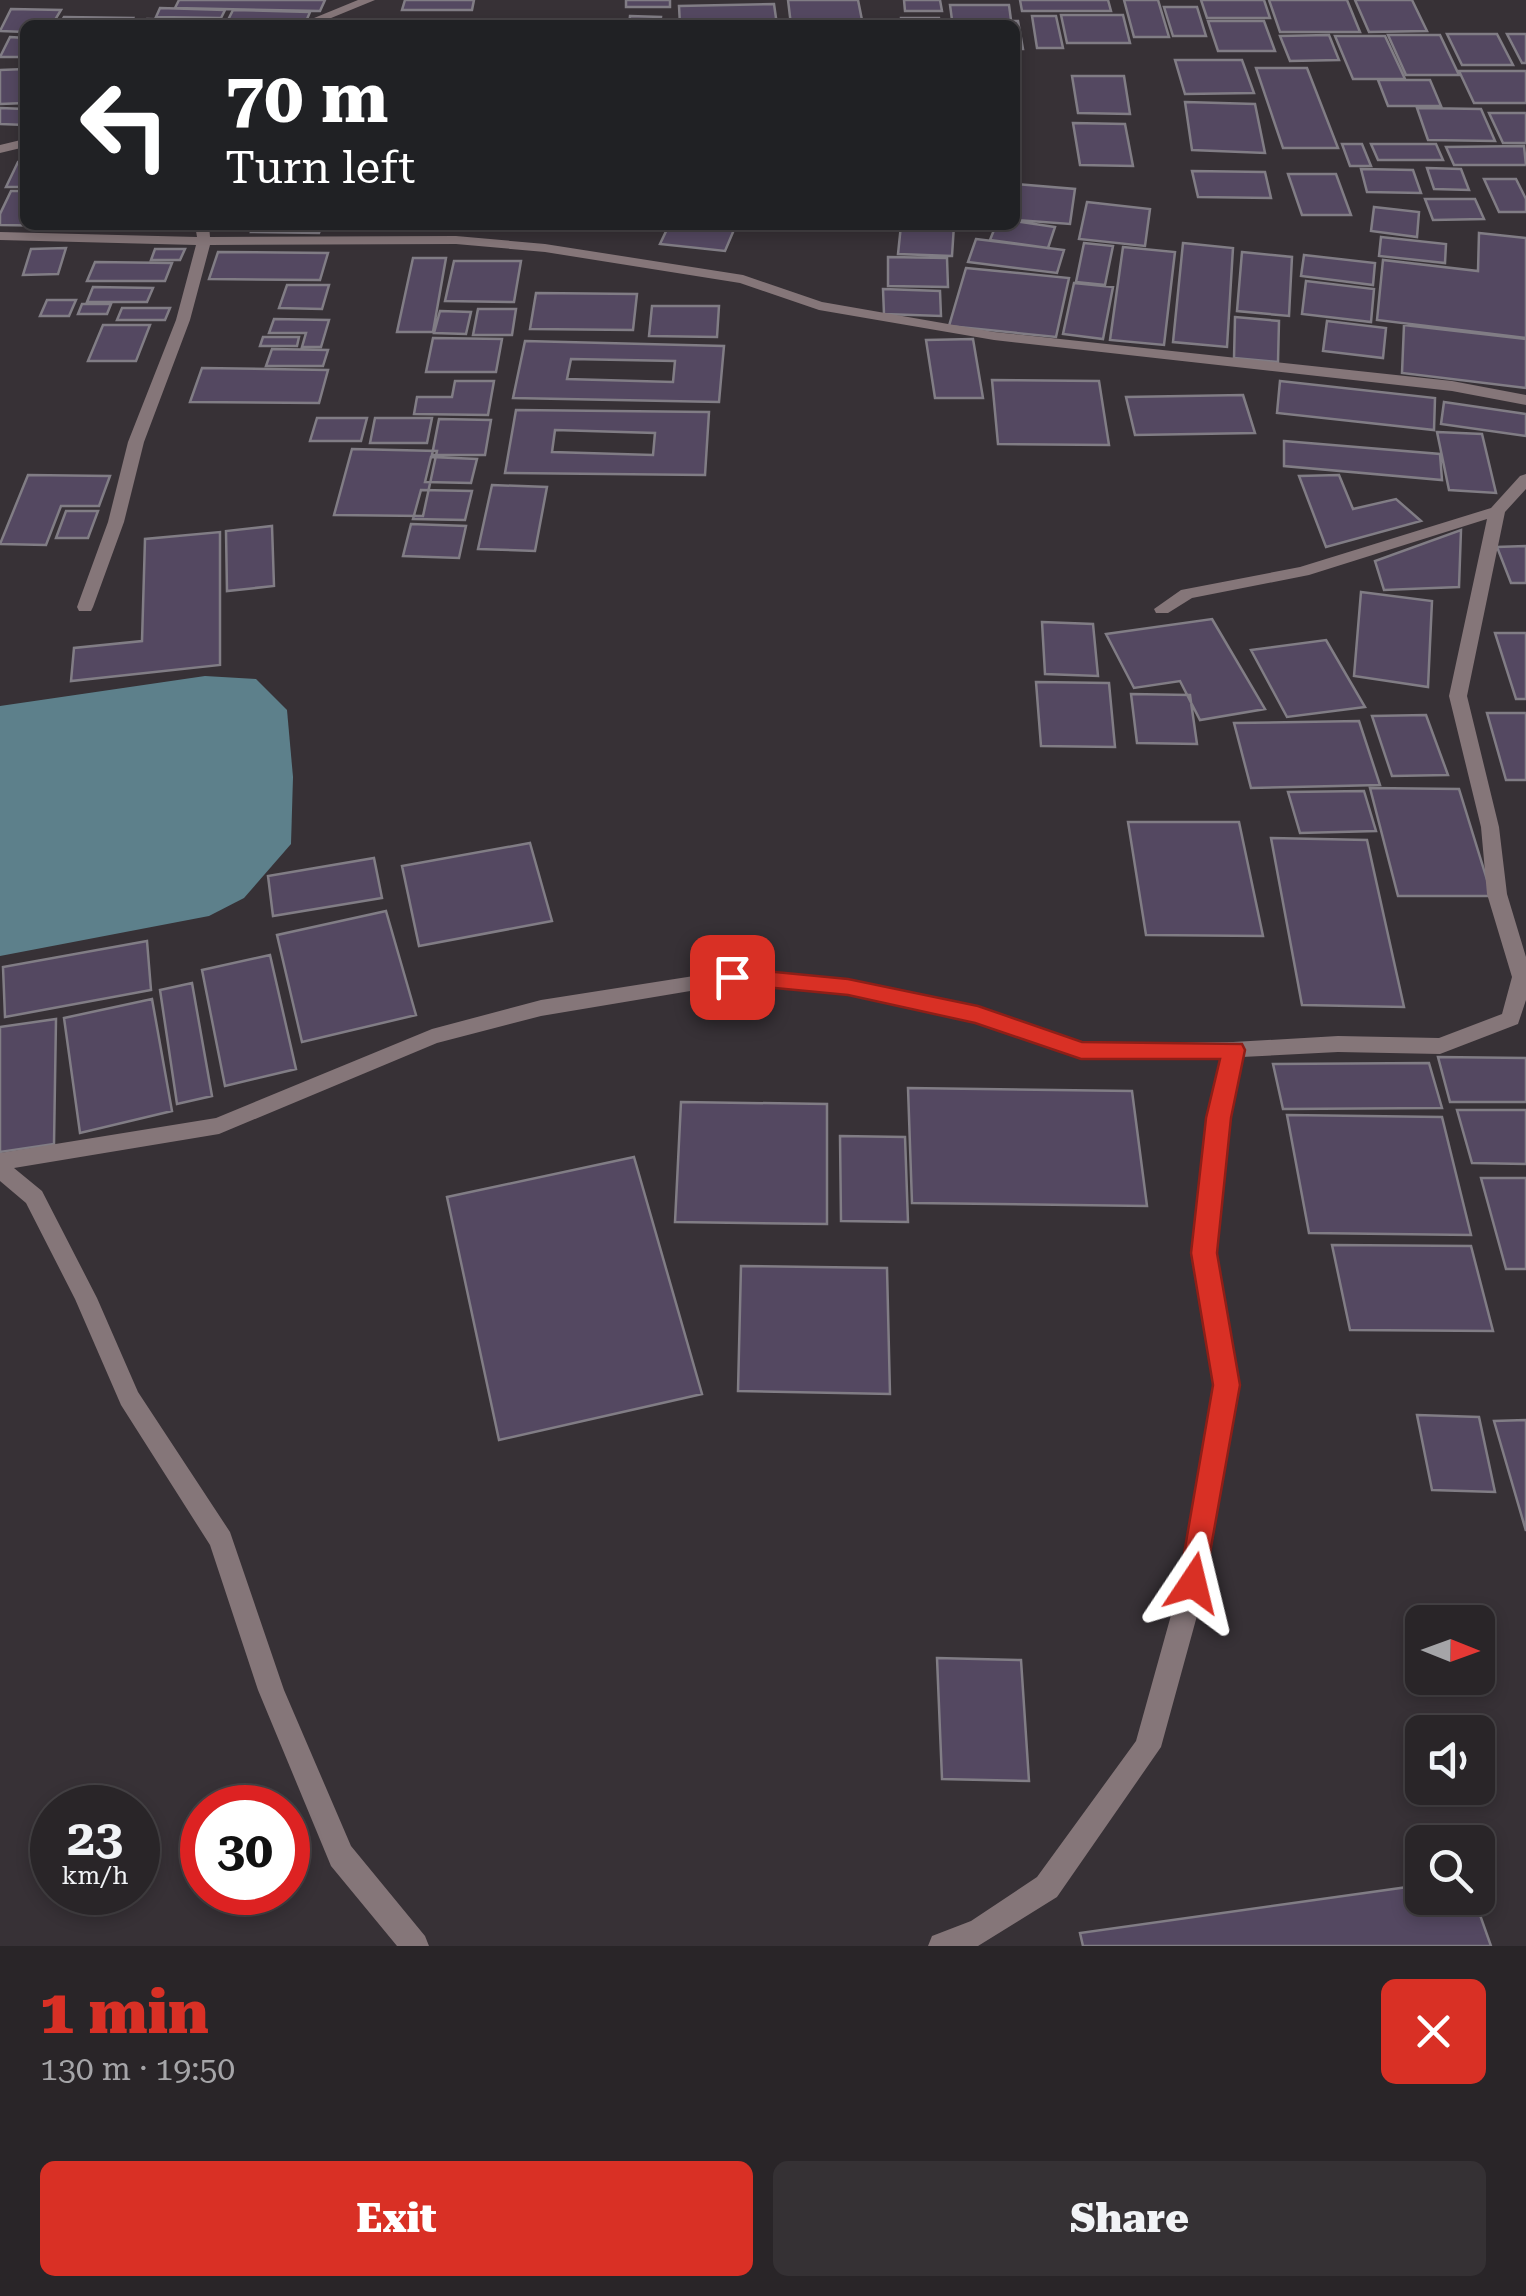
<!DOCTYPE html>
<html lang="en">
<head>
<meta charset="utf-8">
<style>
  body { margin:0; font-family:"Roboto Serif",serif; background:#353134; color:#f1f3f6; height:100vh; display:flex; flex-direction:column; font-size:38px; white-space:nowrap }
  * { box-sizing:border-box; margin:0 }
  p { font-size:32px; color:#a5a5a8 }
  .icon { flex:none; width:55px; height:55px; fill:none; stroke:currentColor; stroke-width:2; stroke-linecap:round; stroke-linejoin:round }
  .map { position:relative; height:1946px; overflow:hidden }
  .panel { display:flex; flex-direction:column; background:#292528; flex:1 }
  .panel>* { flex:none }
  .hud { position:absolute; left:20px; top:20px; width:1000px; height:210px; border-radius:15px; box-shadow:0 5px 15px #0003,0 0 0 2px #454245; background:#202124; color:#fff; overflow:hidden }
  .needle { width:65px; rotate:91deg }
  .tools { position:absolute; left:1405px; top:1605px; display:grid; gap:20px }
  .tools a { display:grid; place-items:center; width:90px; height:90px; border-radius:15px; background:#292528; box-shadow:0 5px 15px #0003,0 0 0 2px #454245; font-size:50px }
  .speed { position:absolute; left:30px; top:1785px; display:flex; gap:20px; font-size:50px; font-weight:700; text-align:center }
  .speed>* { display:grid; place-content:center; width:130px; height:130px; border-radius:50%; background:#292528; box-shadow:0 5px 15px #0003,0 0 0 2px #454245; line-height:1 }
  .speed small { font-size:25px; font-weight:400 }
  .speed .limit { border:15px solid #d22; background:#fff; color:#111 }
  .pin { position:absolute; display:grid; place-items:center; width:85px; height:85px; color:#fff; margin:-42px; border-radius:20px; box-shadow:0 5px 15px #0006 }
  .me { position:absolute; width:110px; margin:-55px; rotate:10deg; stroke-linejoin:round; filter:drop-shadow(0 0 8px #0008) }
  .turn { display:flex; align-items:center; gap:35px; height:210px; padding:0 40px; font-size:45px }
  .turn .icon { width:130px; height:130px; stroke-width:2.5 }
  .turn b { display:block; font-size:70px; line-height:85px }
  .round { display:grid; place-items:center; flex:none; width:105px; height:105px; border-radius:15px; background:#353134 }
  .summary { display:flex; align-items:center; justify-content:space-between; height:170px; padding:0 40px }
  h1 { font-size:60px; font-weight:800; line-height:75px; color:#d93025 }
  .action { display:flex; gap:20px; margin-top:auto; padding:20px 40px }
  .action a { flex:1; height:115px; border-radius:15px; background:#d93025; color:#fff; font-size:40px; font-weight:800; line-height:115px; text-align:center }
  .action a+a { background:#353134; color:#f1f3f6 }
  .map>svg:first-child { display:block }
</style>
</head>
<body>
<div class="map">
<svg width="1526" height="1946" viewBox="0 0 1526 1946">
  <rect width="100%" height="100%" fill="#373136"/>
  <!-- water -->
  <path fill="#5d808b" d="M205,676L256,679L287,710L293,777L291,844L244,898L209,916L0,956V706Z"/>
  <!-- building -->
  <path fill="#544861" stroke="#817d85" stroke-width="2.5" fill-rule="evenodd" d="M179,0H325L320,11L175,8Z
    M405,0H474L472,10H402Z
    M626,0H670V7H626Z
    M788,0H858L863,25H791Z
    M904,0H940L942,11H905Z
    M1020,0H1108L1111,11H1022Z
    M1124,0H1158L1169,37H1134Z
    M1201,0H1264L1270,18H1207Z
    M1269,0H1347L1360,32H1280Z
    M1355,0H1412L1427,31L1369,32Z
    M774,4L777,25H680L679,6Z
    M950,5H1009L1011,20H952Z
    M1164,7H1197L1206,36H1173Z
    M160,8L225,10L221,18L156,17Z
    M11,9L61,10L52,25H25V32L0,31Z
    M233,10L310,12L305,24L227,22Z
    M1061,15H1123L1130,43H1067Z
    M630,16L661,17L660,25H629Z
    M1032,16H1056L1063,48H1037Z
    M64,17L133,18L129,25H59Z
    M901,18H939L940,25H901Z
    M147,19L225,21L222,25H144Z
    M986,21H1018L1023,49H1015V25H987Z
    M1208,21H1264L1275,51H1218Z
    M1447,34H1497L1513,65H1462Z
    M1507,34H1526V63H1522Z
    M1329,35L1339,60L1290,61L1280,36Z
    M1388,35H1440L1459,75H1406Z
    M1335,36H1385L1405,79H1353Z
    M10,37L25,38V57H0Z
    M1175,60H1242L1254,93L1185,94Z
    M1256,68H1307L1338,148H1283Z
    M25,69V103L0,104V70Z
    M1459,71H1526V103H1474Z
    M1072,76H1124L1130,114L1078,113Z
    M1378,80H1430L1441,106H1388Z
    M1185,102L1255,104L1265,153L1192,150Z
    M0,108L25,109V125L0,124Z
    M1417,108L1481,109L1495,141L1428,140Z
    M1489,113H1526V143H1503Z
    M1073,123L1125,124L1133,166L1080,165Z
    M1342,144H1362L1371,166H1350Z
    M1371,144H1436L1443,160H1378Z
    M1524,146L1526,165H1454L1446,147Z
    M18,162H25V187H6Z
    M1427,168L1461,169L1469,190L1434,189Z
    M1361,169L1413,170L1421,193L1367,192Z
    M1192,171L1265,172L1271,198L1198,197Z
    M1288,174H1336L1351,215H1302Z
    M1484,179H1516L1526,199V212H1499Z
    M1015,184L1075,189L1070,224L1015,220Z
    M11,191H25V225L62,226L0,225V214Z
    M1425,199H1475L1484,219L1433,220Z
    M1087,202L1150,209L1145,246L1079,239Z
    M1374,207L1419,212L1417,237L1371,231Z
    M1015,221L1055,227L1048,248L990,240L996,225H1015Z
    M253,225H322L319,233L251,232Z
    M669,225H736L725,251L660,244Z
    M901,225H954L952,256L898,254Z
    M1479,233L1526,238V338L1377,320L1383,260L1478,271Z
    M1381,237L1446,244L1445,263L1379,256Z
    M976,239L1064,250L1057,273L968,262Z
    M1084,243L1113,246L1105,285L1076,282Z
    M1183,243L1233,248L1227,347L1173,342Z
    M1123,247L1175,252L1164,345L1110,340Z
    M66,248L58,274L23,275L31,249Z
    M155,249H185L180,260H151Z
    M218,252L328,253L320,280L209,279Z
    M1242,252L1292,257L1289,316L1237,311Z
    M1304,255L1375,263L1373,285L1301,276Z
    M888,257L947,258L948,287L888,286Z
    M413,258H446L433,332H397Z
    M454,261H521L514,302L445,301Z
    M95,262L172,263L165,281H87Z
    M966,268L1069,278L1056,337L949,326Z
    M1306,281L1374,289L1371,322L1302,314Z
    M1074,283L1113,287L1103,339L1063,334Z
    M287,285H329L322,309L279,308Z
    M93,287L153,288L147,302H87Z
    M883,289L940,291L941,316L884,314Z
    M536,293L637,294L633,330L530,329Z
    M47,300H76L69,316H40Z
    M82,304H111L107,314H78Z
    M652,306H719L717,337L649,336Z
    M122,308H170L165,320H117Z
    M478,309H516L512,335H473Z
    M440,311L471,312L466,334L434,333Z
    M1235,317L1279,321L1278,362L1234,358Z
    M274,319L329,320L321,347H302L306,333H269Z
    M1327,321L1386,328L1383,358L1323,351Z
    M103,325H150L136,361H88Z
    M1404,325L1526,339V388L1402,373Z
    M263,337H299L297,346H260Z
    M433,338L502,339L496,372H426Z
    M973,339L983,398H935L926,340Z
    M525,341L724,346L719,402L513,398ZM571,359L675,361L673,382L567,379Z
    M272,349L328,350L323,366H266Z
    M202,368L328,370L319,403L190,402Z
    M992,380L1099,381L1109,445L998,444Z
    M455,381H494L488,415L414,414L417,397H452Z
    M1280,381L1435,398L1434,430L1277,413Z
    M1243,395L1255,433L1135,435L1126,397Z
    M1444,402L1526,414V436L1441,424Z
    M516,410L709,412L705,475L505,473ZM555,430L655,433L653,455L552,452Z
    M317,418H367L361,441H310Z
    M375,418H432L427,443H370Z
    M439,419L491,420L485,455H432Z
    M1437,432L1482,434L1496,493L1449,490Z
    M1284,441L1440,454L1442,480L1284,466Z
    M352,449L437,451L423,516L334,515Z
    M431,457L477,459L471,483L425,482Z
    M28,475L110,476L99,506H61L46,545L0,544Z
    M1339,475L1353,509L1396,499L1421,521L1326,547L1299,476Z
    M492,485L547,487L535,551L478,549Z
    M421,490L472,491L465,520L413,519Z
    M66,511H98L88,538H56Z
    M411,524L466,526L459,558L403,556Z
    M272,526L274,586L227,591L226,531Z
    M1461,530L1459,587L1384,590L1375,561Z
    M220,532V665L71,681L74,648L142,641L145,539Z
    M1526,546V583H1511L1497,547Z
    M1361,592L1432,601L1428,687L1354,676Z
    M1212,619L1265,709L1200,720L1180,681L1134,688L1106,634Z
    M1042,622L1093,624L1098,676L1045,674Z
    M1495,633H1526V699H1516Z
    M1326,640L1365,707L1287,717L1251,650Z
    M1036,682L1109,683L1115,747L1041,746Z
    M1131,694L1190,695L1197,744L1137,743Z
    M1487,713H1526V780H1506Z
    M1426,715L1448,775L1392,776L1372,716Z
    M1359,721L1380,785L1251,788L1234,723Z
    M1370,788L1459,789L1492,896H1398Z
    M1364,791L1376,831L1300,833L1288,792Z
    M1128,822H1239L1263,936L1146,935Z
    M1271,838L1367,840L1404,1007L1302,1005Z
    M530,843L552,921L419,946L402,866Z
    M374,858L382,898L273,916L268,876Z
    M386,911L416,1015L302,1042L277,935Z
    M147,941L151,990L5,1017L3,967Z
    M270,955L296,1069L225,1086L202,970Z
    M192,983L212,1096L177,1104L160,990Z
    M152,999L172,1111L80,1133L64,1018Z
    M56,1019L54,1144L0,1152V1027Z
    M1438,1057L1526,1058V1102H1450Z
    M1429,1063L1442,1108L1283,1109L1273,1064Z
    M908,1088L1132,1091L1147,1206L912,1203Z
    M681,1102L827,1104V1224L675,1222Z
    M1457,1110H1526V1164L1472,1163Z
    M1287,1115L1442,1117L1471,1235L1309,1233Z
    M840,1136L905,1137L908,1222L841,1221Z
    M634,1157L702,1394L499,1440L447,1197Z
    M1481,1178H1526V1269H1506Z
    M1332,1245L1471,1246L1493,1331L1350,1330Z
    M741,1266L887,1268L890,1394L738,1391Z
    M1417,1415L1479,1417L1495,1492L1432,1490Z
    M1526,1420V1531L1494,1421Z
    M937,1658L1021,1660L1029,1781L942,1779Z
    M1422,1885V1898H1474L1491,1946H1083L1080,1933Z"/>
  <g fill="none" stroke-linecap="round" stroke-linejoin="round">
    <!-- minor -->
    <path fill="#857679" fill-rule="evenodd" d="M358,0H375L314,25H297Z
      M25,139V147L0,153V145Z
      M195,225H209L210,237L456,236L545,244L743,275L822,302L994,332L1452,381L1526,395V405L1452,391L994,340L819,310L740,283L545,252L456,244L210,245L190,320L144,442L124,522L93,607L91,611H79L77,607L108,522L128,442L176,320L196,245L0,240V232L197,237Z
      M1526,474V489L1505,512L1467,696L1499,827L1507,894L1526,957V1000L1518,1024L1440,1054L1338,1052L1242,1057L1229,1118L1215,1253L1238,1385L1206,1583L1161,1747L1057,1897L978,1946H928L932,1936L971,1921L1037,1877L1136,1741L1180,1583L1214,1385L1193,1253L1207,1118L1221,1058L1081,1059L976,1022L848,994L732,984L541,1016L437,1043L219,1134L14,1168L42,1191L97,1298L138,1392L230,1532L284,1690L351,1846L425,1936L429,1946H397L331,1866L258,1690L210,1545L121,1405L75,1299L26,1203L0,1181V1153L216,1118L432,1029L541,1000L732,970L848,980L978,1007L1082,1043L1233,1042L1338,1036L1439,1038L1502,1014L1512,977L1487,894L1481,827L1449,696L1487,519L1309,575L1192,598L1168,613H1156L1154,609L1181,590L1300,567L1491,508L1520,476Z"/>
  </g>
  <!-- route -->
  <path fill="#d93025" stroke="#8d1f18" stroke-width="2.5" d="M732,968L848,979L978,1006L1082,1042L1242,1044L1245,1050L1231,1118L1217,1253L1240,1385L1203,1592L1193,1596L1183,1592L1179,1583L1213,1385L1191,1253L1206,1118L1220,1059H1081L975,1023L848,995L724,983L721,977L724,971Z"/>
</svg>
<div class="tools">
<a><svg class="needle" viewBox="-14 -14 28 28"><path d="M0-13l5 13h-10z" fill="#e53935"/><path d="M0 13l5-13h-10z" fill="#a5a5a8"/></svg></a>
<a><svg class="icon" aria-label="sound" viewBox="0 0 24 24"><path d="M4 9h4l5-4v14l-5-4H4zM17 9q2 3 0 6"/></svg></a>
<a><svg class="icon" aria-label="search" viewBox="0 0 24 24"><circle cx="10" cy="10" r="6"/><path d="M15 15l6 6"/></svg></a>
</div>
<div class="speed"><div>23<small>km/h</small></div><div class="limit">30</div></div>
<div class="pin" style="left:732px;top:977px;background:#d93025"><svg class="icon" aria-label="arrive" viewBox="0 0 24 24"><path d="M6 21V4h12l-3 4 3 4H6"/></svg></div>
<svg class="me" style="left:1193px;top:1583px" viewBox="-20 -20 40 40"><path d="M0-17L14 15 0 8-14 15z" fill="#d93025" stroke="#fff" stroke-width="4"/></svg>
<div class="hud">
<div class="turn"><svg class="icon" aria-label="left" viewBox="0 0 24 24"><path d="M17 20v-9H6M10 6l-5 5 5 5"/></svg><div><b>70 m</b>Turn left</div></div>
</div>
</div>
<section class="panel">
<div class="summary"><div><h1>1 min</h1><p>130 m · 19:50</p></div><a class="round" style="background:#d93025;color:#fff"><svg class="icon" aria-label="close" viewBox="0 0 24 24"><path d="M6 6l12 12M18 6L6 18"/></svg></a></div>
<div class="action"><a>Exit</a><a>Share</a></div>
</section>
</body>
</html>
